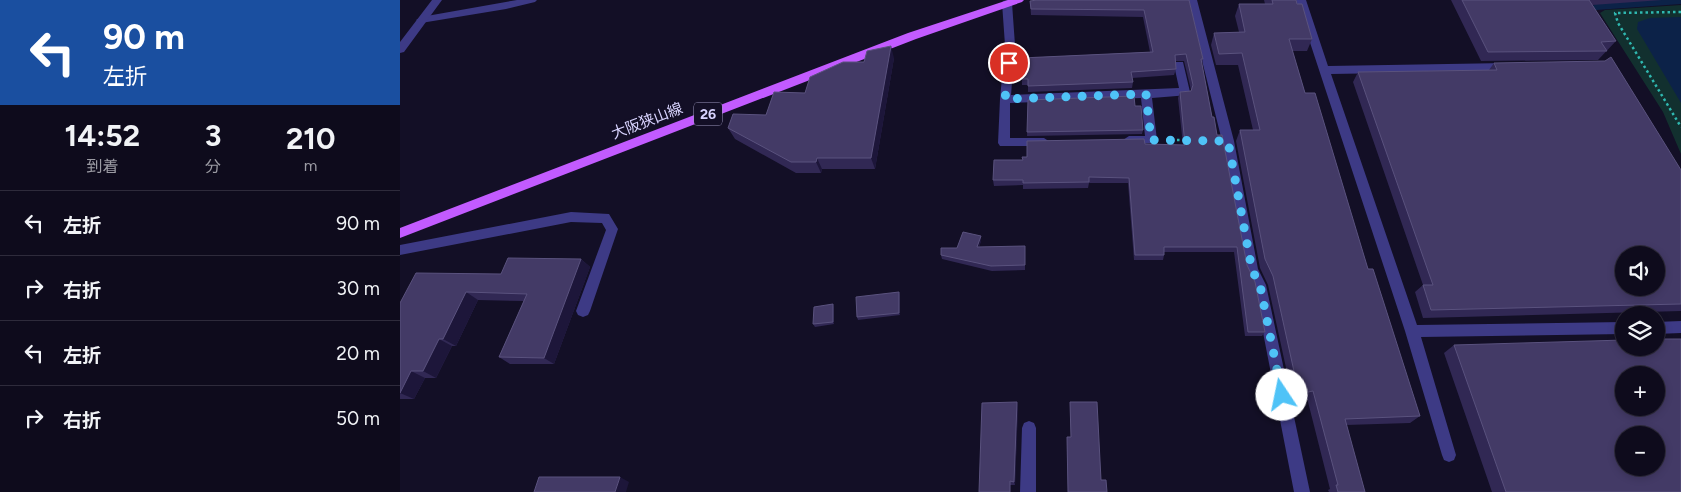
<!DOCTYPE html>
<html lang="ja">
<head>
<meta charset="utf-8">
<style>
  body { margin:0; font-family:Figtree,"Noto Sans JP",sans-serif; background:#171425; color:#f1f3f6; height:100vh; display:flex; flex-direction:column; font-size:19px; white-space:nowrap }
  * { box-sizing:border-box; margin:0 }
  p { font-size:16px; color:#9b9ba3 }
  .icon { flex:none; width:28px; height:28px; fill:none; stroke:currentColor; stroke-width:2; stroke-linecap:round; stroke-linejoin:round }
  .map { position:relative; flex:1; overflow:hidden }
  .side { display:flex; flex-direction:column; background:#0e0b1c; width:400px }
  .side>* { flex:none }
  .hud { background:#1a4fa0; color:#fff; overflow:hidden }
  .tools { position:absolute; left:1215px; top:246px; display:grid; gap:10px }
  .tools a { display:grid; place-items:center; width:50px; height:50px; border-radius:50%; background:#0e0b1c; box-shadow:0 2px 8px #0003,0 0 0 1px #2e2b3b; font-size:25px }
  .pin { position:absolute; display:grid; place-items:center; width:42px; height:42px; color:#fff; margin:-21px; border:2px solid #fff; border-radius:50%; box-shadow:0 1px 5px #0007 }
  .me { position:absolute; width:55px; margin:-28px; rotate:349deg; stroke-linejoin:round; filter:drop-shadow(0 0 4px #0008) }
  .turn { display:flex; align-items:center; gap:18px; height:105px; padding:0 20px; font-size:22px }
  .turn .icon { width:65px; height:65px; stroke-width:2.5 }
  .turn b { display:block; font-size:35px; line-height:42px }
  .eta { display:flex; justify-content:space-evenly; align-items:center; height:85px; text-align:center }
  .eta b { font-size:30px; font-weight:700; line-height:35px }
  ul { padding:0; list-style:none }
  li { display:flex; align-items:center; gap:15px; height:65px; padding:0 20px; border-top:1px solid #2e2b3b }
  li div { flex:1 }
  li b { display:block; font-size:19px }
  li em { font-style:normal }
  main { display:flex; flex:1; min-height:0 }
  .map>svg:first-child { display:block }
</style>
</head>
<body>
<main>
<section class="side">
<div class="hud">
<div class="turn"><svg class="icon" aria-label="left" viewBox="0 0 24 24"><path d="M17 20v-9H6M10 6l-5 5 5 5"/></svg><div><b>90 m</b>左折</div></div>
</div>
<div class="eta">
<div><b>14:52</b><p>到着</p></div>
<div><b>3</b><p>分</p></div>
<div><b>210</b><p>m</p></div>
</div>
<ul>
<li><svg class="icon" aria-label="left" viewBox="0 0 24 24"><path d="M17 20v-9H6M10 6l-5 5 5 5"/></svg><div><b>左折</b></div><em>90 m</em></li>
<li><svg class="icon" aria-label="right" viewBox="0 0 24 24"><path d="M7 20v-9h11M14 6l5 5-5 5"/></svg><div><b>右折</b></div><em>30 m</em></li>
<li><svg class="icon" aria-label="left" viewBox="0 0 24 24"><path d="M17 20v-9H6M10 6l-5 5 5 5"/></svg><div><b>左折</b></div><em>20 m</em></li>
<li><svg class="icon" aria-label="right" viewBox="0 0 24 24"><path d="M7 20v-9h11M14 6l5 5-5 5"/></svg><div><b>右折</b></div><em>50 m</em></li>
</ul>
</section>
<div class="map">
<svg width="1281" height="492" viewBox="0 0 1281 492">
  <rect width="100%" height="100%" fill="#130f26"/>
  <!-- green -->
  <path fill="#12302f" d="M1281,5V154L1263,112L1200,13L1205,10Z"/>
  <!-- water -->
  <path fill="#0c2248" d="M1281,17V103L1237,29L1238,22L1250,18Z"/>
  <g fill="none" stroke-linecap="round" stroke-linejoin="round">
    <!-- stream -->
    <path stroke="#0c2248" stroke-width="6" d="M1196,7L1281,1"/>
    <!-- path -->
    <path stroke="#2fb8b0" stroke-width="2.5" stroke-dasharray="2.5 3" stroke-linecap="butt" d="M1281,12L1215,13L1218,23L1281,127
      M766,140H784"/>
    <!-- lane -->
    <path fill="#3d3a85" fill-rule="evenodd" d="M117,0H137L135,2L106,9L21,23L16,20L21,17Z
      M787,0H797L834,141L858,269L866,285L910,492H894L854,286L846,270L822,141Z
      M896,0H906L928,66L1107,63L1112,67L1107,71L931,74L1017,325L1224,322V334L1021,337L1056,455L1054,460L1049,462L1044,460L1042,455L1005,331Z
      M1281,321V333L1256,334V322Z"/>
    <!-- street -->
    <path fill="#3d3a85" fill-rule="evenodd" d="M32,0H42L4,52L0,53V42Z
      M608,0L612,3L615,45L611,95L779,88L774,65L775,62H783L790,92L789,95L752,98L757,140L755,143L729,144L723,140L729,136H745L741,98L610,103V138H644L650,142L644,146H600L598,143L600,99L605,45L602,3L603,1Z
      M171,212L209,214L218,229L190,311L188,315L183,317L178,315L176,311L206,230L202,223L171,222L0,255V245Z
      M629,421L634,423L636,428V492H620L622,428L624,423Z"/>
    <!-- primary -->
    <path fill="#c25bff" fill-rule="evenodd" d="M608,0H624L622,2L516,39L0,238V228L508,33Z"/>
  </g>
  <!-- wall -->
  <path fill="#312854" d="M789,0L803,59L802,64L812,117L817,135L847,265L865,332L862,336H845L834,252H764V255L763,260H734L728,183H689L688,188L623,189V185L594,186L593,180L627,157L745,144L783,145L778,98L780,92L791,91V90L784,61H775L776,69L774,75L732,78L733,82L732,88L628,92V85H622L621,58L750,52L743,17L631,15L630,1Z
    M864,0H896L912,39L907,51H892L905,93L1020,416L1010,423L946,425L965,492H929L928,490L930,489L907,398L893,400L868,285L860,268L836,141L840,130H853L838,65H816L811,45L814,33L839,32L835,16L839,4H865Z
    M1051,0H1262L1192,5L1216,41L1198,60L1081,61Z
    M494,58L475,169H422L421,173H396L335,139L328,128L366,115L405,93L464,62Z
    M1094,63L1281,170V311L1023,318L1015,292L1023,285L953,82L958,72L1089,70Z
    M628,100L735,106L743,130L742,134L627,136Z
    M581,236V241L579,247L625,246V270L592,271L542,259L541,255L557,248Z
    M181,259L190,267L154,364H110L99,357L124,301L78,300L56,346H52L36,378H25L14,399H0V303L101,274Z
    M500,295V315L458,320L457,317Z
    M434,307V324L415,327L413,324Z
    M1054,345L1281,492H1092L1044,353Z
    M670,402L701,480L707,492H668L667,440V437H671Z
    M618,406L615,485H611L579,492Z"/>
  <!-- shaded-wall -->
  <path fill="#1d163a" d="M491,46L494,58L475,169L471,158Z
    M417,158L422,169L421,173L416,162Z
    M581,236V241L577,252V247Z
    M181,259L190,267L154,364L144,358Z
    M66,292L78,300L56,346L43,339Z
    M499,292L500,295V315L499,313Z
    M433,304L434,307V324L433,322Z
    M39,339L52,346L36,378L23,371Z
    M11,371L25,378L14,399L0,393Z
    M617,402L618,406L615,485L614,482Z
    M220,477L229,482L226,492H215Z"/>
  <!-- building -->
  <path fill="#433a66" stroke="#5a527e" fill-rule="evenodd" d="M637,0H789L803,59H801L812,117H814L817,135H822L847,265L855,282L865,332H848L837,247H764V255H735L729,178L689,177V182L623,183V180H593L594,160H623L622,157H627V141L744,139L745,144L785,145L780,92L791,91L793,85L786,54L775,55L776,69L731,72L733,82L628,86V79H622L621,58L753,52L744,10L631,9L630,1Z
    M872,0H896L897,4H902L912,39H889L905,93H915L968,269H973L1020,416L945,419L965,492H938L936,485H938L913,391L899,394L873,276L865,259L840,130H860L842,53L819,54L814,33L845,32L839,4H873Z
    M1062,0H1189L1216,41L1201,42L1207,51L1088,52Z
    M491,46L471,158H417L416,162H391L328,128L333,114L366,115L374,92L405,93L410,77L443,62H464L467,51Z
    M1211,57L1281,170V304L1031,310L1023,285H1033L958,72L1097,70L1094,63L1205,61ZM1224,255H1256V288H1224Z
    M734,96L735,106H741L743,130L627,132L628,100Z
    M563,232L581,236L577,247L625,246V265L591,266L541,255V248H557Z
    M108,258L181,259L144,358L99,357L127,294L66,292L43,339H39L23,371H11L0,393V303L16,273L101,274Z
    M499,292V313L457,317L456,297Z
    M433,304V322L413,324L414,307Z
    M1256,339H1281V492H1106L1054,345L1224,340V348H1256ZM1224,375H1256V408H1224ZM1224,435H1256V468H1224Z
    M617,402L614,482L610,481V492H579L582,403Z
    M670,402H697L701,480H706L707,492H668L667,437H671Z
    M139,477H220L215,492H134Z"/>
  <g fill="none" stroke-linecap="round" stroke-linejoin="round">
    <!-- route -->
    <path stroke="#4fc3f7" stroke-width="9" stroke-dasharray="0 16.2" d="M609,63L605,99L746,94L751,140L828,141L852,270L860,285L882,395"/>
  </g>
  <g text-anchor="middle" stroke-width="4" stroke-linejoin="round" paint-order="stroke">
    <!-- shield labels -->
    <rect fill="#130f26" stroke="#9e99be" stroke-width="1" x="294" y="102.5" width="28" height="23" rx="4"/>
    <g font-size="14" font-weight="bold" fill="#d9d4ff">
      <text x="308" y="119">26</text>
    </g>
    <!-- street labels -->
    <g font-size="15" fill="#d9d4ff" stroke="#130f26">
      <text transform="translate(247 121) rotate(-21)" y="5">大阪狭山線</text>
    </g>
  </g>
</svg>
<div class="tools">
<a><svg class="icon" aria-label="sound" viewBox="0 0 24 24"><path d="M4 9h4l5-4v14l-5-4H4zM17 9q2 3 0 6"/></svg></a>
<a><svg class="icon" aria-label="layers" viewBox="0 0 24 24"><path d="M12 4l9 5-9 5-9-5zM3 14l9 5 9-5"/></svg></a>
<a>+</a>
<a>−</a>
</div>
<div class="pin" style="left:609px;top:63px;background:#d93025"><svg class="icon" aria-label="arrive" viewBox="0 0 24 24"><path d="M6 21V4h12l-3 4 3 4H6"/></svg></div>
<svg class="me" style="left:882px;top:395px" viewBox="-20 -20 40 40"><circle r="19" fill="#fff"/><path d="M0-13L10 11 0 6-10 11z" fill="#4fc3f7"/></svg>
</div>
</main>
</body>
</html>
